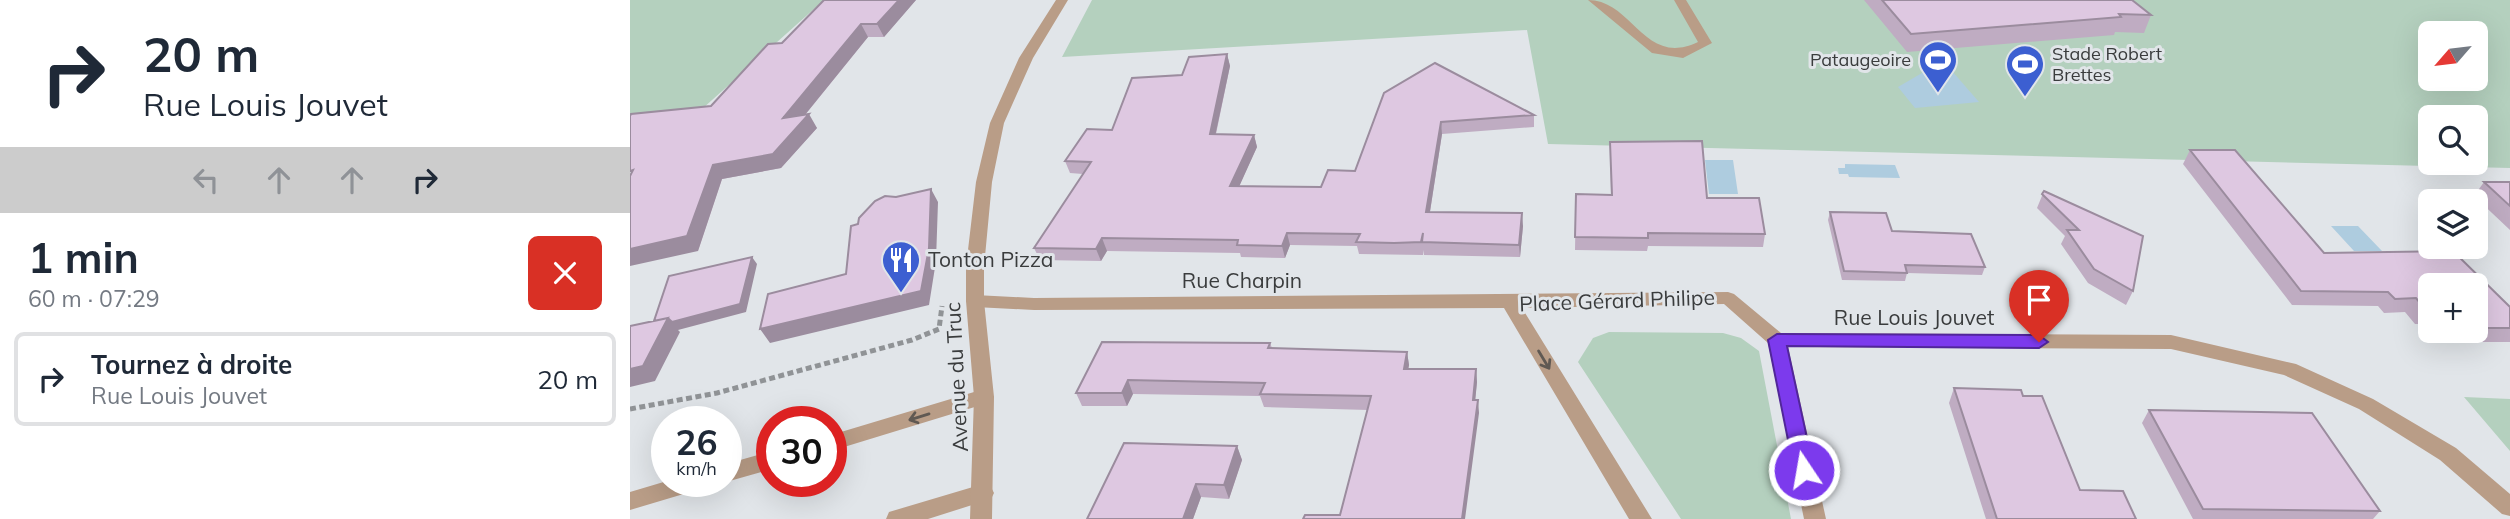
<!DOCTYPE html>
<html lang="fr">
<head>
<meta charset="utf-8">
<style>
  body { margin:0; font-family:Mulish,sans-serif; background:#f6f6f7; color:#1f2937; height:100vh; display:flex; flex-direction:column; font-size:26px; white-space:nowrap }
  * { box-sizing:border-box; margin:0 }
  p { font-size:23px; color:#747a83 }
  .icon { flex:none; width:38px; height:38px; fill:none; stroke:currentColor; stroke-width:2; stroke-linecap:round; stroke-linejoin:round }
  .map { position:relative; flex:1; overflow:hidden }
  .sheet { display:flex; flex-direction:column; background:#fff; width:630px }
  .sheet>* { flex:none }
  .top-card { background:#fff; color:#1f2937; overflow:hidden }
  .needle { width:46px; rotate:242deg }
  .buttons { position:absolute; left:1788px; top:21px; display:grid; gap:14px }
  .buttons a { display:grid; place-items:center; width:70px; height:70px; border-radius:10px; background:#fff; box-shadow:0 7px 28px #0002; font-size:35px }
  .speed { position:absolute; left:21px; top:406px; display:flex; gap:14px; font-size:35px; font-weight:700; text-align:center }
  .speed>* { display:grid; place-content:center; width:91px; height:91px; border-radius:50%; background:#fff; box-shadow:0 7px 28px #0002; line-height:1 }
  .speed small { font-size:18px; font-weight:400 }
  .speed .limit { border:10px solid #d22; background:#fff; color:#111 }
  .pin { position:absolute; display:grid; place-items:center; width:60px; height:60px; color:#fff; margin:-72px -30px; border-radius:50% 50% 50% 0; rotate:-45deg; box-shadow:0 0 7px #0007 }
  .pin .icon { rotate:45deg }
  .me { position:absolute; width:77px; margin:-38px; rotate:348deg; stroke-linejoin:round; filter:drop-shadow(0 0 5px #0008) }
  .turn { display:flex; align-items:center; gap:24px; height:147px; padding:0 28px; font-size:32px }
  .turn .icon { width:91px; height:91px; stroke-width:2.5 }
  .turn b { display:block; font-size:49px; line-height:60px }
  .lanes { display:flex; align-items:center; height:66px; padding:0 28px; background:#0003; justify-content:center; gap:35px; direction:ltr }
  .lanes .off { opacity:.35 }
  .round { display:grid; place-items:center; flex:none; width:74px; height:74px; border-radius:10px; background:#f6f6f7 }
  .head { display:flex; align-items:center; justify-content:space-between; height:119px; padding:0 28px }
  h1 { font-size:42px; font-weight:700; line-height:52px }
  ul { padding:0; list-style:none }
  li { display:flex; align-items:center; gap:21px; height:94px; margin:0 14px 10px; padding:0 14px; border:4px solid #e0e1e3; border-radius:10px }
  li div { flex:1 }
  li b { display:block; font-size:26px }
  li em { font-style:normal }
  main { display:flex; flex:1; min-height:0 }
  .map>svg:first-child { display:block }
</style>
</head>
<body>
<main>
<section class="sheet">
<div class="top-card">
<div class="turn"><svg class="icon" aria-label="right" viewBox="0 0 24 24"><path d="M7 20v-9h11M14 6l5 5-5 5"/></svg><div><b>20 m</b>Rue Louis Jouvet</div></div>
<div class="lanes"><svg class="icon off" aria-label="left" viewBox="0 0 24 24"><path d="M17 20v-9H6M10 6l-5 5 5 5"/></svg><svg class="icon off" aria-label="ahead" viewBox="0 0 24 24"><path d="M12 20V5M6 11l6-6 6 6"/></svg><svg class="icon off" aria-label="ahead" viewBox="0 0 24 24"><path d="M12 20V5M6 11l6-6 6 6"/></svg><svg class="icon" aria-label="right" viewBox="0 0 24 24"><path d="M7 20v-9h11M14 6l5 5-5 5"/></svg></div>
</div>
<div class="head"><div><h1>1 min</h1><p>60 m · 07:29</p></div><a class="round" style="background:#d93025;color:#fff"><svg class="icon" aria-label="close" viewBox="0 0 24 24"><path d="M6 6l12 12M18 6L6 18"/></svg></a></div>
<ul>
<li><svg class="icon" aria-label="right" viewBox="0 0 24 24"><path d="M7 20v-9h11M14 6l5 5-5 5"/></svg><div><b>Tournez à droite</b><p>Rue Louis Jouvet</p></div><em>20 m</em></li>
</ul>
</section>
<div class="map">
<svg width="1880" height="519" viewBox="0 0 1880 519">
  <rect width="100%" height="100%" fill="#e1e5e9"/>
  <!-- green -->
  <path fill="#b4d0be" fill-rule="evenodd" d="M0,0H194L72,109L0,129Z
    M462,0H1880V168L918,144L897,30L432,57ZM1801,33H1846V79H1801ZM1801,117H1846V163H1801Z
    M979,332L1093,333L1111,338L1129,351L1161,519H1051L948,362L963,338Z
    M1834,397L1880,399V451Z"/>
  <!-- water -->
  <path fill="#aeccdf" d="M1322,71L1349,102L1285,108L1268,87L1292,73Z
    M1075,160H1103L1108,194H1079Z
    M1215,164L1265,165L1270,178L1219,177L1218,174H1209L1208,168H1215Z
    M1701,226H1728L1752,251H1724Z"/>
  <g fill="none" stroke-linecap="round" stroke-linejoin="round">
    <!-- path -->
    <path stroke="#909396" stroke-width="5" stroke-dasharray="6 3.5" stroke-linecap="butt" d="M0,409L87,393L282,340L309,329L312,306"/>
    <!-- service -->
    <path fill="#b99d87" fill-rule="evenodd" d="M958,0C1003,0 1014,68 1068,42L1044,0H1056L1082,43L1053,58L1022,53Z"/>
    <!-- minor -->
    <path fill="#b99d87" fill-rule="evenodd" d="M1098,292L1104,294L1151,333L1541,335L1666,364L1743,399L1826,448L1880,494V516L1872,514L1810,460L1729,409L1654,375L1541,349L1158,347L1196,519H1174L1138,343L1094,304L892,308L1022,519H999L874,308L404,310L345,307L339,305L336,301L339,297L345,295L404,298Z
      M354,389L361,392L364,397L361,402L201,451V435Z
      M142,451V469L96,482L94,481L96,464Z
      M37,481H80L77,487L0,510V492Z
      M353,484L361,487L364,493L361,499L298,519H256L259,512Z"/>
    <!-- tertiary -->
    <path fill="#b99d87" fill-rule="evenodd" d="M426,0H438L403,58L374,123L362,182L354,267V301L364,397L362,519H340L344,397L336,301V267L346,182L360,123L389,58Z"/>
  </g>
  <!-- wall -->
  <path fill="#bfacc2" d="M194,0H286L254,37H238L175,115L187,128L151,168L92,179L68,251L81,106L152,43Z
    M1234,0H1502L1521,15L1514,33L1485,32L1484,35L1277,52Z
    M597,54L600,66L586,134L624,135L627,147L609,186L691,187L725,171L754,93L904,115V127L812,134L800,212L893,226L890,257L794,255L793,250V255L729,254L727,246L660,245L655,258L611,257L610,253L477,251L471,261L410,260L404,248L453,174L440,173L435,161L482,130L552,75Z
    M980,142L1077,198L1135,234L1133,247L1018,246L1017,251L945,250L946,194L981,195Z
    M1560,150H1605L1694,253L1823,251L1880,307V342H1839L1828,331H1846V285H1801V324H1785L1775,312L1754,313L1748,306L1662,305L1553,164Z
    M1854,182H1880V230L1844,196Z
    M1414,191L1503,291L1496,305L1458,283L1431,244L1435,236L1407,208Z
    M1200,212L1262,231L1355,267L1352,275L1277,273L1275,281L1212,280L1198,220Z
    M640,343L642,348L777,352L779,365L778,369H846L847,382L845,400L849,413L710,515L738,410L634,407L630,396L503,394L497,406H452L446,393Z
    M1324,388L1393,396L1450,490L1506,519H1356L1319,403Z
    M1519,410L1750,511L1743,519H1563L1512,423Z
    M607,446L612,460L599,499L571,497L563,519H457Z"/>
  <!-- shaded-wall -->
  <path fill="#9b8c9e" d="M269,0H286L254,37L247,24Z
    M231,24L238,37L161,132L153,118Z
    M597,54L600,66L583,146L580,134Z
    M179,114L187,128L151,168L92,179L68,251L0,266V249L83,165Z
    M811,122L812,134L798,224L796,212Z
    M624,135L627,147L604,198L600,186Z
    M301,189L308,202L306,261L299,305L140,343L130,329L291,291Z
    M892,213L893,226L890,257L889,245Z
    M657,233L660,245L655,258L652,246Z
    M472,238L477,251L471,261L466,249Z
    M122,257L127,264L116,312L48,330L50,332L25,381L0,387V369L38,318Z
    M777,352L779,365L776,382L774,369Z
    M846,369L847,382L844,413L843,400Z
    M498,380L503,394L497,406L492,393Z
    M848,400L849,413L835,519H832Z
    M607,446L612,460L599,499L594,485Z
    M566,484L571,497L563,519H553Z"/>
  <!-- building -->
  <path fill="#dec8e1" stroke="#9b8c9e" stroke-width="2" d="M194,0H269L247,24H231L153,118L179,114L143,154L83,165L57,236L0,249V176L3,170L0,171V116L1,114L81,106L138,44L152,43Z
    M1252,0H1502L1521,15L1489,14L1491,17L1281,34Z
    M597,54L580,134L624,135L600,186L691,187L698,170L725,171L754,93L805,63L904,115L811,122L796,212L892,213L889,245L792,242L793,233L791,242L764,243L726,242L730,234L657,233L652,246L607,245L608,240L472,238L466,249L404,248L461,162L435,161L457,129L482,130L502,78L552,75L559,57Z
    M1072,141L1077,198H1129L1135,234L1018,233V238L945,237L946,194L982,195L980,142Z
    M1560,150H1605L1694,253L1823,251L1880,307V328H1850L1846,324V285H1801V310H1796L1786,298L1765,299L1758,292L1671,291Z
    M1854,182H1880V206Z
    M301,189L299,248L291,291L130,329L138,294L216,274L221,226L228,224L229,218L245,201L255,196L266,197Z
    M1414,191L1513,236L1503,291L1464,269L1437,230H1449L1412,194Z
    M1200,212L1256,213L1262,231L1341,234L1355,267L1275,265L1277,273L1214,271Z
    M122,257L110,304L42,322L38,318L24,321L39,276Z
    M38,318L13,366L0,369V326Z
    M472,342L640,343L638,348L777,352L774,369H846L843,400H848L832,519H673L675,515H710L741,396L630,394L635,383L498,380L492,393H446Z
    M1324,388L1391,390L1393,396H1412L1450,490L1493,491L1506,519H1367Z
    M1519,410L1682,413L1750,511L1573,509Z
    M494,443L607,446L594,485L566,484L553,519H457Z"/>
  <!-- one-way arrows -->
  <defs><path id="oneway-shaft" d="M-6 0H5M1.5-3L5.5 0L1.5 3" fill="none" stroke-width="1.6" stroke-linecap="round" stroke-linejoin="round" transform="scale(1.75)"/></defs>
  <g stroke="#605953">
    <use href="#oneway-shaft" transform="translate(914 360) rotate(59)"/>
    <use href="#oneway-shaft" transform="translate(289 417) rotate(163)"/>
  </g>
  <!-- route -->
  <path fill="#7c3aed" stroke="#51269a" stroke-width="2" d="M1147,334L1409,335L1418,342L1409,348L1157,346L1184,470L1181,476L1174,478L1167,476L1164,470L1138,340Z"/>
  <!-- icons -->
  <defs>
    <symbol id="stadium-pin" viewBox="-11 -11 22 30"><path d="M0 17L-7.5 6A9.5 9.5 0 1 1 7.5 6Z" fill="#3c5fd1" stroke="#e1e5e9"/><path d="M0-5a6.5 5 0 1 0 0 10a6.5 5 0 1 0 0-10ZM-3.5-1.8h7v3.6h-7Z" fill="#fff"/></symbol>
    <symbol id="restaurant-pin" viewBox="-11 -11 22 30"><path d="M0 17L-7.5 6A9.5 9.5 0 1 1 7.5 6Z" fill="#3c5fd1" stroke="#e1e5e9"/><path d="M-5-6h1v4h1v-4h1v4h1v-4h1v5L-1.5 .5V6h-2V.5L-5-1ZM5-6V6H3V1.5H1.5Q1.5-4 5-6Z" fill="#fff"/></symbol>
  </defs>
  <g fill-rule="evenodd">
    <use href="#stadium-pin" x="1286" y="38" width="44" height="60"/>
    <use href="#stadium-pin" x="1373" y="42" width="44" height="60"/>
    <use href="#restaurant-pin" x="249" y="238" width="44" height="60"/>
  </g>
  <g text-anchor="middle" stroke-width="6" stroke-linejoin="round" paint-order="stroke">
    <!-- far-poi labels -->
    <g font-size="18" fill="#3a3c3d" stroke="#e1e5e9" text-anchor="start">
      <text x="1422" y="60">Stade Robert<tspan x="1422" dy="21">Brettes</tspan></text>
      <text x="1281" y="66" text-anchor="end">Pataugeoire</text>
    </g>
    <!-- poi labels -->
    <g font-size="21" fill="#3a3c3d" stroke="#e1e5e9" text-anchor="start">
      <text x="298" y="267">Tonton Pizza</text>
    </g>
    <!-- street labels -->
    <g font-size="21" fill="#3a3c3d" stroke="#e1e5e9">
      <text x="612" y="288">Rue Charpin</text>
      <text transform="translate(987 301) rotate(-2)" y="7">Place Gérard Philipe</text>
      <text x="1284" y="325">Rue Louis Jouvet</text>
      <text transform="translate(327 377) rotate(-93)" y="7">Avenue du Truc</text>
    </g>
  </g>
</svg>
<div class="buttons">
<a><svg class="needle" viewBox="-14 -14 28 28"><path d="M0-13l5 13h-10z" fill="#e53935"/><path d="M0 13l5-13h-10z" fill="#747a83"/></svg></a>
<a><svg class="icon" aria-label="search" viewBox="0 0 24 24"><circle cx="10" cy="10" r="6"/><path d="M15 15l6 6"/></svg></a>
<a><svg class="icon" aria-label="layers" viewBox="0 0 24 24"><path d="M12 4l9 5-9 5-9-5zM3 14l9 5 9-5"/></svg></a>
<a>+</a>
</div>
<div class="speed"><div>26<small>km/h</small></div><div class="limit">30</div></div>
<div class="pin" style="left:1409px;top:342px;background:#d93025"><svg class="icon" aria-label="arrive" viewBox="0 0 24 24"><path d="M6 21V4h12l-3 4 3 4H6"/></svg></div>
<svg class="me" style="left:1174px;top:470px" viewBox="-20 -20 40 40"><circle r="17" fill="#7c3aed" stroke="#fff" stroke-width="3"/><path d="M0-11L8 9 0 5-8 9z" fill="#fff"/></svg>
</div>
</main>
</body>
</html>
